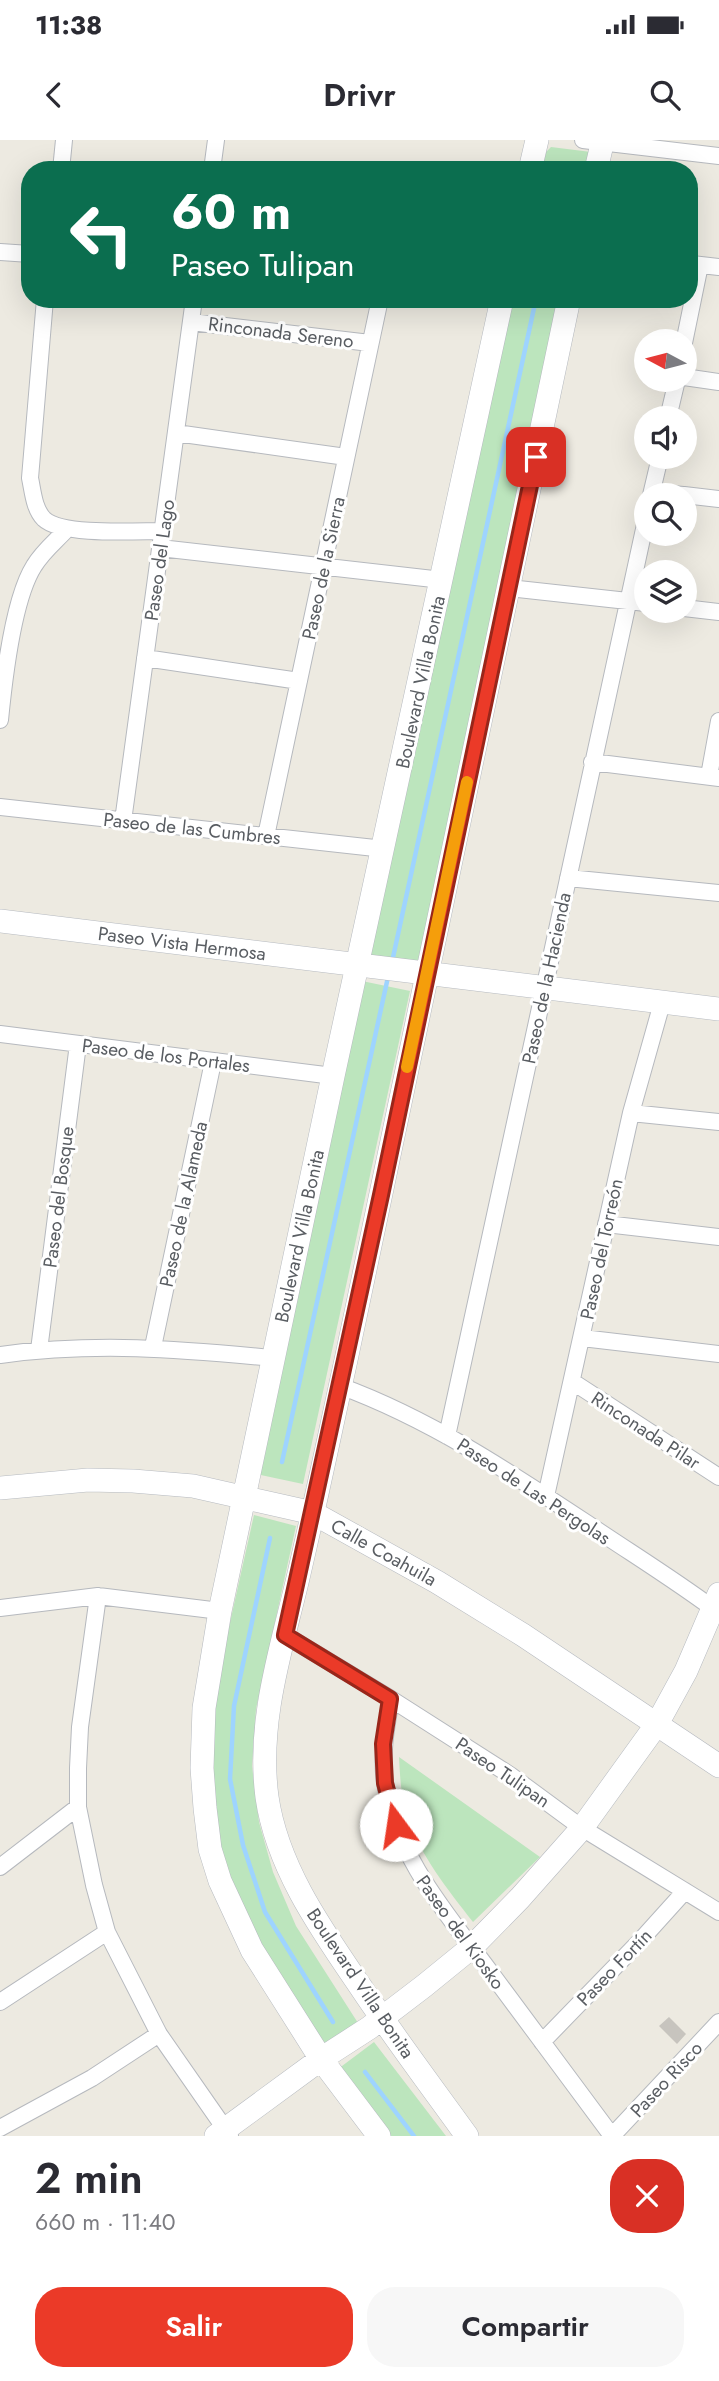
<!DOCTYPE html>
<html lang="es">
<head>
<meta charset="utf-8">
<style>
  body { margin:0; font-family:Jost,sans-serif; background:#f7f7f7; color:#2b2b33; height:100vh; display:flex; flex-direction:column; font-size:26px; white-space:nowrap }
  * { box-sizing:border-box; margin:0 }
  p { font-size:23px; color:#7c7c81 }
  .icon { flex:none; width:38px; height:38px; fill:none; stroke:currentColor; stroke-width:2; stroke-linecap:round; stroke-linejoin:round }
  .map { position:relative; height:1996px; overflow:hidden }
  .sheet { display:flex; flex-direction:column; background:#fff; flex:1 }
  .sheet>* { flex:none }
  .hud { position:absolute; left:21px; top:21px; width:677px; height:147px; border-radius:28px; box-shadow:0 7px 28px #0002; background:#0b6e4f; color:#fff; overflow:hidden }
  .needle { width:46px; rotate:277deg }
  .fabs { position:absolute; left:634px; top:189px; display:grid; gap:14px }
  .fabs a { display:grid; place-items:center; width:63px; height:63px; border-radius:50%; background:#fff; box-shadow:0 7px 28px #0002; font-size:35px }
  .pin { position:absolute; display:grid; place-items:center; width:60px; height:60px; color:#fff; margin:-30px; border-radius:14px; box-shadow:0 4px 10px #0006 }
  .me { position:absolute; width:77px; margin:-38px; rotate:346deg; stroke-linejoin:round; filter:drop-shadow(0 0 5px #0008) }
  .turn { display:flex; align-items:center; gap:24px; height:147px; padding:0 35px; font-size:32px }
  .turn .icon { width:91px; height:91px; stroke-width:2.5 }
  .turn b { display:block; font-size:49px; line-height:60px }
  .round { display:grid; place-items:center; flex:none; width:74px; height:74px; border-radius:28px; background:#f7f7f7 }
  .overview { display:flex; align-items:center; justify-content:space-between; height:119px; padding:0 35px }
  h1 { font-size:42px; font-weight:600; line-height:52px }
  .action { display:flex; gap:14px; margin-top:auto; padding:14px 35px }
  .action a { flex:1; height:80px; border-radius:28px; background:#eb3a28; color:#fff; font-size:28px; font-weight:600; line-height:80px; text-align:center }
  .action a+a { background:#f7f7f7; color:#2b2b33 }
  .status { display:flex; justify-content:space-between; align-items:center; height:49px; padding:0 35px; background:#fff; direction:ltr }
  .status svg { height:19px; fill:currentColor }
  header { display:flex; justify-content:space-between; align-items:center; height:91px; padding:0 35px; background:#fff; font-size:32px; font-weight:600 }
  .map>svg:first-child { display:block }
</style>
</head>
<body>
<div class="status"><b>11:38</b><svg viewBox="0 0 49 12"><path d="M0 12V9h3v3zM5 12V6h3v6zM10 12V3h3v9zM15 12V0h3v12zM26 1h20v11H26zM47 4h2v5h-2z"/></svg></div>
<header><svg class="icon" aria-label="back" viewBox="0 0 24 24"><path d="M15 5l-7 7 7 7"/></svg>Drivr<svg class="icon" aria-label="search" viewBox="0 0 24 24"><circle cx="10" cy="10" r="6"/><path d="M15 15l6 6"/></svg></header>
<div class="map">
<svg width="719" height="1996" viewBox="0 0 719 1996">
  <rect width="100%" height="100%" fill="#edeae1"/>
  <!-- green -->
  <path fill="#bce5bd" d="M551,7L591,12L590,30H542L546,12Z
    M512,159H561L419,822L367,817Z
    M362,841L410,851L303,1344L256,1334Z
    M254,1375L296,1386L256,1569L252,1626L259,1682L273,1732L296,1786L358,1883L325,1909L246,1780L220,1710L209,1639L214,1554Z
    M399,1617L540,1717L473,1782C448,1750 420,1715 407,1676C401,1657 400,1637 399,1617Z
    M374,1902L446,1996H384L334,1932Z"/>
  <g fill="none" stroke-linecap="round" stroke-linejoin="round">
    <!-- stream -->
    <path stroke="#9ed4ff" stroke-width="4.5" d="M392,822L536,159
      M282,1322L388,837
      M270,1398L234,1566L230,1639L243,1705L265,1772L333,1882
      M365,1932L414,1996"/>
  </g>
  <!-- building -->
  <path fill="#c7c4be" d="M669,1877L686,1894L677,1904L659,1886Z"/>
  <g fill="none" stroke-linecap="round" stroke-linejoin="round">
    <defs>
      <path id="street" d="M583,0L719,16
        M61,30L64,0
        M212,30L216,0
        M0,112L30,114
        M692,124L719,127
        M45,159L30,338C33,352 34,369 44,379C62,396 136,391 163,391
        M191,182L370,203
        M684,203L700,125
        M684,237L719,242
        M668,278L677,240
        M176,293L346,317
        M652,352L683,355
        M651,355L660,317
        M684,355L719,359
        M160,408L442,440
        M509,448L646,463
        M684,468L719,472
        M145,518L299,541
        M0,580C4,539 13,459 34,426C43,411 56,401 67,389
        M592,622L719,638
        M709,636L719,581
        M0,667L384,709
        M123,681L194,159
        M266,696L380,159
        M568,738L719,753
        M0,894L333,936
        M631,973L719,982
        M606,1084L719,1097
        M582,1198L719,1214
        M153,1207L213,922
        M39,1210L78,904
        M0,1215C96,1202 178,1209 273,1218
        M573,1242L719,1337
        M340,1246C430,1279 511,1333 591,1386C634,1415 678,1442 719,1473
        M447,1296L646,380
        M546,1356L631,973L662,863
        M98,1456L80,1587L78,1628V1667L94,1745L107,1792L159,1894L230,1996
        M0,1468L98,1456L220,1471
        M285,1495L391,1559L510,1635L582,1688L719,1772
        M391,1559C386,1587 381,1614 385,1643C397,1720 450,1777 494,1837C533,1890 573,1943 612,1996
        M0,1727L78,1667
        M0,1862L107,1792
        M542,1902L639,1802L685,1751
        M0,1988L92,1938L159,1894
        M612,1996L719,1882"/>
      <path id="secondary" d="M530,30L537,0
        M596,30L603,0
        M0,781L719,869
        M0,1348L88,1340L133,1341L193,1346L313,1373L437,1442L523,1495L719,1626
        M216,1996L321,1919L369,1888L424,1846L472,1807L520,1758L582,1688L657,1584L686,1531L719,1454
        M379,1996L321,1919L252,1810L220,1741L210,1709L205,1668L202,1628L204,1568L220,1471L333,936L502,159
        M467,1996C431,1946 394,1897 360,1846C321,1789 277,1727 267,1657C257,1582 281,1510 298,1438C315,1365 330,1293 346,1220C421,867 495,513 569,159"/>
    </defs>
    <!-- street casing -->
    <use href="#street" stroke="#b6b9be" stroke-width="18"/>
    <!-- secondary casing -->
    <use href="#secondary" stroke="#b6bac0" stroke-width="24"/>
    <!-- street -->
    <use href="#street" stroke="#fff" stroke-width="16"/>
    <!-- secondary -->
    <use href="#secondary" stroke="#fff" stroke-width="23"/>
  </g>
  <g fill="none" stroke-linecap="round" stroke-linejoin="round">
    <defs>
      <path id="route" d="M396,1685L385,1643L383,1604L390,1559L285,1495L381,1055L536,317"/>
    </defs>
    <!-- route casing -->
    <use href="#route" stroke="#99261a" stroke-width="18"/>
    <!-- route -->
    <use href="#route" stroke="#eb3a28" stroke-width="12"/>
    <!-- slow -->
    <path stroke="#f59e0b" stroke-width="12" d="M407,927L467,642"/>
  </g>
  <g text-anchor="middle" stroke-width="6" stroke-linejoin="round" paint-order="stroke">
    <!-- street labels -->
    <g font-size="19" fill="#595d62" stroke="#fff">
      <text transform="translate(281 192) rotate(7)" y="7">Rinconada Sereno</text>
      <text transform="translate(159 420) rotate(-82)" y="7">Paseo del Lago</text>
      <text transform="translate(323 428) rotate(-78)" y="7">Paseo de la Sierra</text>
      <text transform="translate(420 542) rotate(-78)" y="7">Boulevard Villa Bonita</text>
      <text transform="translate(192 688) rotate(6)" y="7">Paseo de las Cumbres</text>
      <text transform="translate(182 803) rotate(7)" y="7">Paseo Vista Hermosa</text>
      <text transform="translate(546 838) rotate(-78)" y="7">Paseo de la Hacienda</text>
      <text transform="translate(166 915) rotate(7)" y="7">Paseo de los Portales</text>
      <text transform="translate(58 1057) rotate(-83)" y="7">Paseo del Bosque</text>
      <text transform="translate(183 1064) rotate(-78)" y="7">Paseo de la Alameda</text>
      <text transform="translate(299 1096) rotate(-78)" y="7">Boulevard Villa Bonita</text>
      <text transform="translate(601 1109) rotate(-78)" y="7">Paseo del Torreón</text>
      <text transform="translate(646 1290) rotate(33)" y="7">Rinconada Pilar</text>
      <text transform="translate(534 1351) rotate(33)" y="7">Paseo de Las Pergolas</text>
      <text transform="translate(384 1412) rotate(29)" y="7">Calle Coahuila</text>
      <text transform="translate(503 1632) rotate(34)" y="7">Paseo Tulipan</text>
      <text transform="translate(461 1792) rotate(54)" y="7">Paseo del Kiosko</text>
      <text transform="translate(614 1827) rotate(-46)" y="7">Paseo Fortín</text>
      <text transform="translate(361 1843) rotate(56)" y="7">Boulevard Villa Bonita</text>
      <text transform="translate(666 1939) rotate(-47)" y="7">Paseo Risco</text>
    </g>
  </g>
</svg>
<div class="fabs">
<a><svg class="needle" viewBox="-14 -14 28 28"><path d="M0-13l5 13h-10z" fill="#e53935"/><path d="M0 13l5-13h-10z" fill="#7c7c81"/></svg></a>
<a><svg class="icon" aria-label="sound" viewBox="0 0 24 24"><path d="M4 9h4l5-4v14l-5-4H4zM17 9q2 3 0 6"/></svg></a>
<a><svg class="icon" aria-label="search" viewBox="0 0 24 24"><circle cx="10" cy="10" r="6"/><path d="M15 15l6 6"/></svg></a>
<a><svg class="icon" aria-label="layers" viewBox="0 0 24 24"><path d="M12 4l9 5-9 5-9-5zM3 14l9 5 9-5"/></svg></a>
</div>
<div class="pin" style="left:536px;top:317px;background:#d93025"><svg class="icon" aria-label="arrive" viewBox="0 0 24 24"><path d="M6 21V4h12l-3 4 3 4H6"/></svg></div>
<svg class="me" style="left:396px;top:1685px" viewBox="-20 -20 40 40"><circle r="19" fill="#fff"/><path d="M0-13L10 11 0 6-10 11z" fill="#eb3a28"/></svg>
<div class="hud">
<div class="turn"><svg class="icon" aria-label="left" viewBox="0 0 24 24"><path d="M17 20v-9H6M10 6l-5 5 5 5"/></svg><div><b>60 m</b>Paseo Tulipan</div></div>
</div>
</div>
<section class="sheet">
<div class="overview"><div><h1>2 min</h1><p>660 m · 11:40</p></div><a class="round" style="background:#d93025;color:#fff"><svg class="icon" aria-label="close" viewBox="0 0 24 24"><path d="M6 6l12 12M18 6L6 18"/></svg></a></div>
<div class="action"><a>Salir</a><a>Compartir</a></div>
</section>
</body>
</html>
